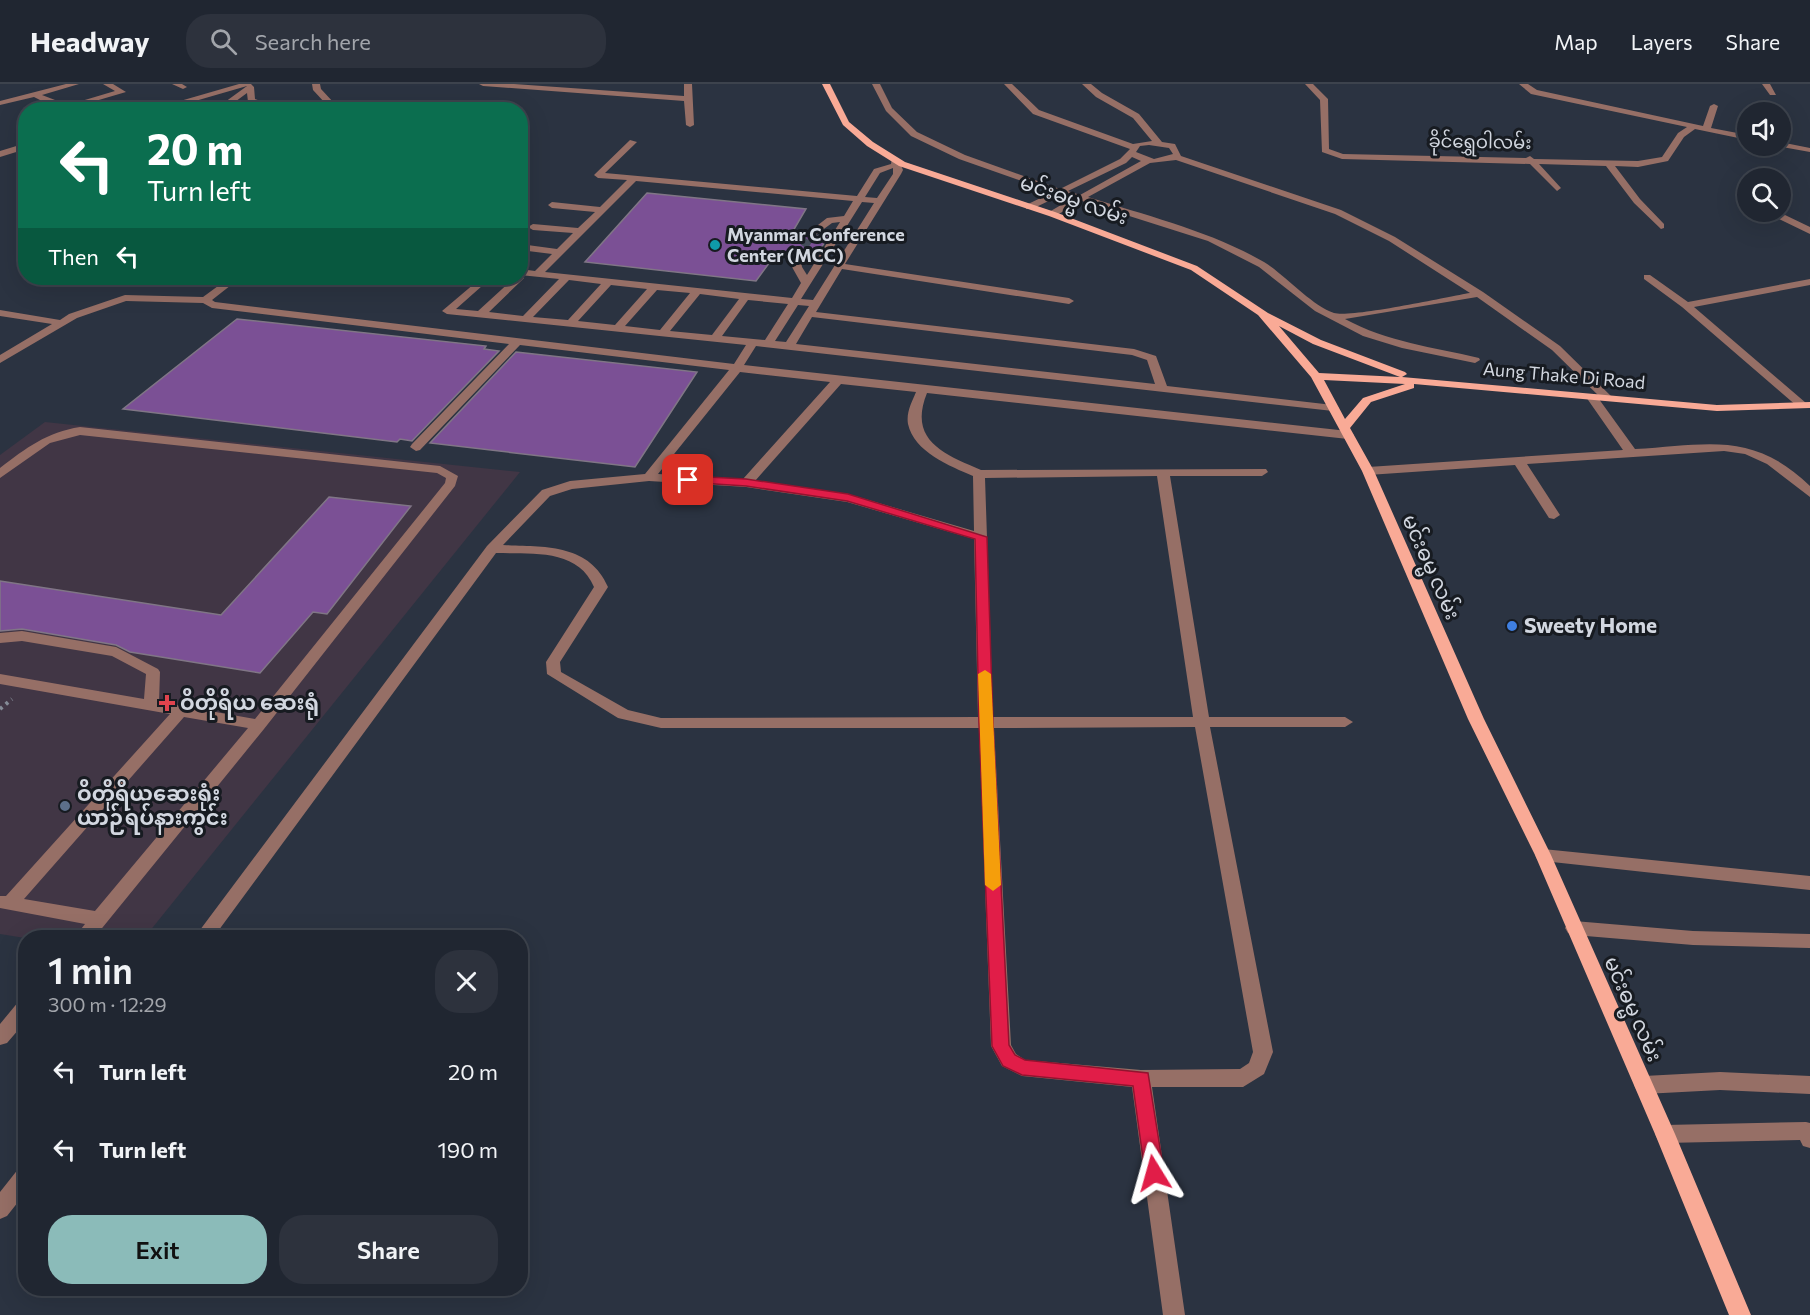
<!DOCTYPE html>
<html lang="en">
<head>
<meta charset="utf-8">
<style>
  body { margin:0; font-family:Commissioner,"Noto Sans Myanmar",sans-serif; background:#2d323d; color:#f1f3f6; height:100vh; display:flex; flex-direction:column; font-size:22px; white-space:nowrap }
  * { box-sizing:border-box; margin:0 }
  p { font-size:20px; color:#a2a5ab }
  .icon { flex:none; width:33px; height:33px; fill:none; stroke:currentColor; stroke-width:2; stroke-linecap:round; stroke-linejoin:round }
  .map { position:relative; flex:1; overflow:hidden }
  .panel { position:absolute; left:18px; top:846px; width:510px; height:366px; display:flex; flex-direction:column; background:#202631; border-radius:24px; box-shadow:0 6px 24px #0002,0 0 0 2px #3d434d }
  .panel>* { flex:none }
  .banner { position:absolute; left:18px; top:18px; width:510px; height:183px; border-radius:24px; box-shadow:0 6px 24px #0002,0 0 0 2px #3d434d; background:#0b6e4f; color:#fff; overflow:hidden }
  .controls { position:absolute; left:1737px; top:18px; display:grid; gap:12px }
  .controls a { display:grid; place-items:center; width:54px; height:54px; border-radius:50%; background:#202631; box-shadow:0 6px 24px #0002,0 0 0 2px #3d434d; font-size:30px }
  .pin { position:absolute; display:grid; place-items:center; width:51px; height:51px; color:#fff; margin:-26px; border-radius:12px; box-shadow:0 3px 9px #0006 }
  .me { position:absolute; width:66px; margin:-33px; rotate:352deg; stroke-linejoin:round; filter:drop-shadow(0 0 4px #0008) }
  .turn { display:flex; align-items:center; gap:21px; height:126px; padding:0 30px; font-size:27px }
  .turn .icon { width:78px; height:78px; stroke-width:2.5 }
  .turn b { display:block; font-size:42px; line-height:51px }
  .then { display:flex; align-items:center; height:57px; padding:0 30px; background:#0003; gap:12px; font-size:22px }
  .round { display:grid; place-items:center; flex:none; width:63px; height:63px; border-radius:24px; background:#2d323d }
  .head { display:flex; align-items:center; justify-content:space-between; height:102px; padding:0 30px }
  h1 { font-size:36px; font-weight:600; line-height:45px }
  .cta { display:flex; gap:12px; margin-top:auto; padding:12px 30px }
  .cta a { flex:1; height:69px; border-radius:24px; background:#8bbbb9; color:#111; font-size:24px; font-weight:600; line-height:69px; text-align:center }
  .cta a+a { background:#2d323d; color:#f1f3f6 }
  ul { padding:0; list-style:none }
  li { display:flex; align-items:center; gap:18px; height:78px; padding:0 30px }
  li div { flex:1 }
  li b { display:block; font-size:22px }
  li em { font-style:normal }
  header { display:flex; align-items:center; gap:36px; box-sizing:border-box; height:84px; padding:0 30px; background:#202631; border-bottom:2px solid #3d434d }
  header strong { font-size:28px }
  nav { display:flex; gap:33px; margin-inline-start:auto; font-size:21px }
  .search { width:420px; height:54px; background:#2d323d; display:flex; align-items:center; gap:15px; box-sizing:border-box; padding:0 21px; border-radius:24px; color:#a2a5ab; font-size:22px }
  .map>svg:first-child { display:block }
</style>
</head>
<body>
<header>
<strong>Headway</strong>
<div class="search"><svg class="icon" aria-label="search" viewBox="0 0 24 24"><circle cx="10" cy="10" r="6"/><path d="M15 15l6 6"/></svg>Search here</div>
<nav><a>Map</a><a>Layers</a><a>Share</a></nav>
</header>
<div class="map">
<svg width="1810" height="1231" viewBox="0 0 1810 1231">
  <rect width="100%" height="100%" fill="#2b3341"/>
  <!-- medical -->
  <path fill="#413645" d="M45,338L520,388L145,853L25,854L0,850V371Z"/>
  <!-- building -->
  <path fill="#7b5095" stroke="#807686" stroke-width="1.5" d="M647,109L806,125L793,147L816,152L830,150L814,175L803,174L799,169L790,173L775,171L756,197L585,178Z
    M237,235L486,262L484,265L499,267L412,357L400,355L397,358L123,325Z
    M516,268L697,288L635,383L430,359Z
    M329,413L411,422L327,530L313,528L260,589L130,568L116,561L22,545L0,547V497L221,531Z"/>
  <g fill="none" stroke-linecap="round" stroke-linejoin="round">
    <!-- minor-tunnel -->
    <path stroke="#444c59" stroke-width="8" stroke-dasharray="8 4.5" stroke-linecap="butt" d="M797,173L814,148"/>
    <!-- path -->
    <path stroke="#848b96" stroke-width="4" stroke-dasharray="3 4.5" stroke-linecap="butt" d="M0,625L12,615"/>
    <!-- minor -->
    <path fill="#966f66" fill-rule="evenodd" d="M66,0H79L42,11L68,21L115,7L103,0H113L126,8L68,25L56,24L34,13L0,21V17Z
      M172,0H182L187,3L183,5Z
      M239,0H251L254,3L255,15L285,26H272L248,18L247,9L224,26H214L247,2L164,26H149Z
      M312,0H320L321,5L334,19V23L313,26L326,20L313,6Z
      M479,0H514L684,12V0H692L694,41L690,43L686,41L684,17L483,2Z
      M872,0H880L892,24L917,48L965,71L1060,105L1120,75L1130,65L1033,30L1004,0H1012L1039,26L1133,60L1152,57L1133,34L1096,13L1082,0H1091L1102,9L1139,30L1162,58L1175,60L1181,72L1341,126L1395,153L1483,208L1560,262L1613,314L1607,317L1603,316L1552,266L1477,213L1345,235C1387,258 1433,263 1479,274L1480,276L1475,279L1402,264L1363,252L1315,227L1259,183L1208,157L1082,117L1055,132H1049V128L1073,114L1061,111L1032,125H1026V121L1053,108L959,75L911,52L886,27ZM1149,61L1169,64L1173,70L1154,75L1136,68L1140,62ZM1132,73L1141,77L1080,111L1068,107L1126,79ZM1176,76L1335,130L1389,157L1470,209C1446,213 1352,234 1334,229C1312,222 1285,191 1264,178C1210,147 1148,132 1088,113L1150,79Z
      M1305,0H1313L1328,15L1329,65L1343,70L1526,74L1530,72L1534,75L1638,77L1662,73L1678,49L1687,43L1531,10L1519,0H1528L1537,6L1703,42L1710,22L1714,20L1718,22L1711,44L1748,51V56L1695,45L1684,53L1668,77L1638,83L1615,82L1640,115L1664,140V144L1661,145L1634,119L1606,82L1539,80L1561,104L1557,107L1530,80L1342,75L1322,68L1320,16Z
      M1762,0H1770L1776,11H1770Z
      M630,56L637,58L605,89L857,112L874,85L891,80L892,74H898L903,86L901,90L845,180L1069,214L1074,217L1069,220L842,185L816,228L1134,265L1156,272L1167,302L1333,321L1339,324L1333,327L756,262L744,281L1348,347L1354,351L1348,355L927,309C908,356 943,370 981,386L1266,385L1268,388L1262,392H1170L1209,633H1345L1353,638L1345,643H1210L1273,968L1264,990L1243,1003H1152L1185,1231H1163L1132,1003L1022,992L1002,982L991,962L979,644H661L618,634L547,590L546,578L594,503C578,464 531,470 496,469L213,854H194L487,462L542,406L570,397L645,390L729,286L520,261L420,366L416,367L410,363L412,360L509,260L212,224L203,219L126,217L77,234L0,279V271L52,240L0,232V226L60,236L69,230L125,211L203,213L229,194H240L212,216L215,218L734,280L746,261L447,230L442,227L481,194H491L456,225L478,227L514,194H520V191L524,194L522,196L489,228L523,232L559,195L520,191V185L535,187L552,170L520,166V160L557,165L573,149L533,146L528,143L533,140L578,144L595,128L552,124L548,121L552,118L600,123L627,96L598,94L594,91ZM893,84V90L877,114L865,113L880,89ZM636,97L853,117L844,132L827,134L809,148L817,150L832,139L840,138L807,191L802,183L800,171L792,173V183L801,199L792,214L545,188ZM862,118L874,119L813,216L801,215ZM569,196L601,200L568,236L533,233ZM611,201L647,205L615,241L578,237ZM657,206L690,209L660,246L625,242ZM700,210L739,215L712,251L670,247ZM748,216L788,220L765,256L722,252ZM798,221L809,222L786,258L775,257ZM812,233L1132,271L1147,276L1155,300L796,260ZM740,288L830,298L743,395L658,390ZM841,300L916,308C912,318 906,328 908,340C914,368 950,382 973,392L974,447L848,410L755,397ZM1157,392L1193,633H993L985,394ZM649,397L746,403L847,418L974,455L978,633L661,634L628,626L561,588L560,578L608,503C589,459 544,463 503,461L550,412L572,405ZM1195,643L1253,968L1249,979L1240,985L1141,986L1025,976L1016,970L1011,961L994,644Z
      M1780,58L1810,64V68L1777,62H1780Z
      M23,60H26V65L0,73V67Z
      M1779,131H1785L1810,143V150L1779,135Z
      M1644,191H1650L1688,218L1810,195V201L1694,223L1806,319V323H1798L1682,223L1644,195Z
      M1592,310L1596,311L1635,365C1707,361 1752,346 1810,402V413L1767,380L1745,370L1724,367L1527,380L1560,431L1554,435L1549,434L1515,381L1368,391L1362,387L1368,383L1623,366L1586,313Z
      M80,343L440,382L458,392L455,402L264,645L94,854H74L85,840L0,824V812H6L170,630L0,600V590L144,615L146,590L112,572L22,557L0,559V549L22,547L116,563L158,585L160,588L159,618L255,635L445,399L446,394L437,389L80,351L50,359L0,394V384C26,364 47,348 80,343ZM184,633L248,644L95,827L24,815Z
      M1543,765L1810,792V806L1543,777L1537,775L1535,771L1537,767Z
      M1574,837L1693,847L1810,850V864L1693,861L1574,851L1568,849L1565,844L1568,839Z
      M26,915V937L7,959L0,961V940L19,917Z
      M1720,988L1810,992V1010L1720,1006L1644,1010L1637,1007L1634,1001L1637,995L1644,992Z
      M1806,1038L1810,1039V1064L1803,1062L1800,1056L1665,1059L1658,1056L1655,1050L1658,1044L1665,1041Z
      M26,1082V1108L7,1132L0,1135V1108L19,1084Z"/>
    <!-- major -->
    <path fill="#f9aa96" fill-rule="evenodd" d="M822,0H830L849,38L873,58L905,78L1055,128L1197,182L1268,229L1321,256L1405,288L1407,290L1402,293L1717,321L1810,318V324L1717,327L1414,300V304L1371,318L1350,344L1374,387L1484,635L1551,771L1675,1050L1751,1231H1729L1655,1050L1535,771L1468,635L1362,387L1311,293L1258,231L1191,186L1049,132L899,82L867,62L843,41ZM1279,242L1313,260L1400,293L1319,289ZM1324,296L1405,300L1363,314L1345,335Z"/>
  </g>
  <!-- route -->
  <path fill="#e11d48" stroke="#92132f" stroke-width="1.5" d="M688,392L746,395L848,410L987,453L993,639L1009,961L1015,971L1025,976L1148,989L1164,1089L1161,1095L1154,1098L1148,1095L1145,1089L1133,1002L1022,991L1003,982L992,962L979,639L975,455L847,417L746,402L684,398L682,396Z"/>
  <!-- slow -->
  <path fill="#f59e0b" d="M985,586L991,590L1001,801L993,807L985,801L978,590Z"/>
  <!-- markers -->
  <circle fill="#0f9aa8" stroke="#171b21" stroke-width="2" cx="715" cy="161" r="6"/>
  <circle fill="#3f7fe0" stroke="#171b21" stroke-width="2" cx="1512" cy="542" r="6"/>
  <path fill="#e0444e" stroke="#171b21" stroke-width="2" d="M164 610h6v6h6v6h-6v6h-6v-6h-6v-6h6z"/>
  <circle fill="#5c6f8a" stroke="#171b21" stroke-width="2" cx="65" cy="722" r="6"/>
  <g text-anchor="middle" stroke-width="6" stroke-linejoin="round" paint-order="stroke">
    <!-- far-street labels -->
    <g font-size="18" fill="#d2d7e0" stroke="#171b21">
      <text transform="translate(1480 58) rotate(1)" y="6">ခိုင်ရွှေဝါလမ်း</text>
      <text transform="translate(1564 292) rotate(5)" y="6">Aung Thake Di Road</text>
    </g>
    <!-- far-poi labels -->
    <g font-size="18" font-weight="bold" fill="#d2d7e0" stroke="#171b21" text-anchor="start">
      <text x="727" y="157">Myanmar Conference<tspan x="727" dy="21">Center (MCC)</tspan></text>
    </g>
    <!-- street labels -->
    <g font-size="21" fill="#d2d7e0" stroke="#171b21">
      <text transform="translate(1074 116) rotate(19)" y="7">မင်းဓမ္မ လမ်း</text>
      <text transform="translate(1431 483) rotate(66)" y="7">မင်းဓမ္မ လမ်း</text>
      <text transform="translate(1633 925) rotate(66)" y="7">မင်းဓမ္မ လမ်း</text>
    </g>
    <!-- poi labels -->
    <g font-size="21" font-weight="bold" fill="#d2d7e0" stroke="#171b21" text-anchor="start">
      <text x="1524" y="549">Sweety Home</text>
      <text x="180" y="626">ဝိတိုရိယ ဆေးရုံ</text>
      <text x="77" y="717">ဝိတိုရိယဆေးရုံး<tspan x="77" dy="24">ယာဉ်ရပ်နားကွင်း</tspan></text>
    </g>
  </g>
</svg>
<div class="controls">
<a><svg class="icon" aria-label="sound" viewBox="0 0 24 24"><path d="M4 9h4l5-4v14l-5-4H4zM17 9q2 3 0 6"/></svg></a>
<a><svg class="icon" aria-label="search" viewBox="0 0 24 24"><circle cx="10" cy="10" r="6"/><path d="M15 15l6 6"/></svg></a>
</div>
<div class="pin" style="left:688px;top:396px;background:#d93025"><svg class="icon" aria-label="arrive" viewBox="0 0 24 24"><path d="M6 21V4h12l-3 4 3 4H6"/></svg></div>
<svg class="me" style="left:1154px;top:1089px" viewBox="-20 -20 40 40"><path d="M0-17L14 15 0 8-14 15z" fill="#e11d48" stroke="#fff" stroke-width="4"/></svg>
<div class="banner">
<div class="turn"><svg class="icon" aria-label="left" viewBox="0 0 24 24"><path d="M17 20v-9H6M10 6l-5 5 5 5"/></svg><div><b>20 m</b>Turn left</div></div>
<div class="then">Then<svg class="icon" aria-label="left" viewBox="0 0 24 24"><path d="M17 20v-9H6M10 6l-5 5 5 5"/></svg></div>
</div>
<section class="panel">
<div class="head"><div><h1>1 min</h1><p>300 m · 12:29</p></div><a class="round"><svg class="icon" aria-label="close" viewBox="0 0 24 24"><path d="M6 6l12 12M18 6L6 18"/></svg></a></div>
<ul>
<li><svg class="icon" aria-label="left" viewBox="0 0 24 24"><path d="M17 20v-9H6M10 6l-5 5 5 5"/></svg><div><b>Turn left</b></div><em>20 m</em></li>
<li><svg class="icon" aria-label="left" viewBox="0 0 24 24"><path d="M17 20v-9H6M10 6l-5 5 5 5"/></svg><div><b>Turn left</b></div><em>190 m</em></li>
</ul>
<div class="cta"><a>Exit</a><a>Share</a></div>
</section>
</div>
</body>
</html>
